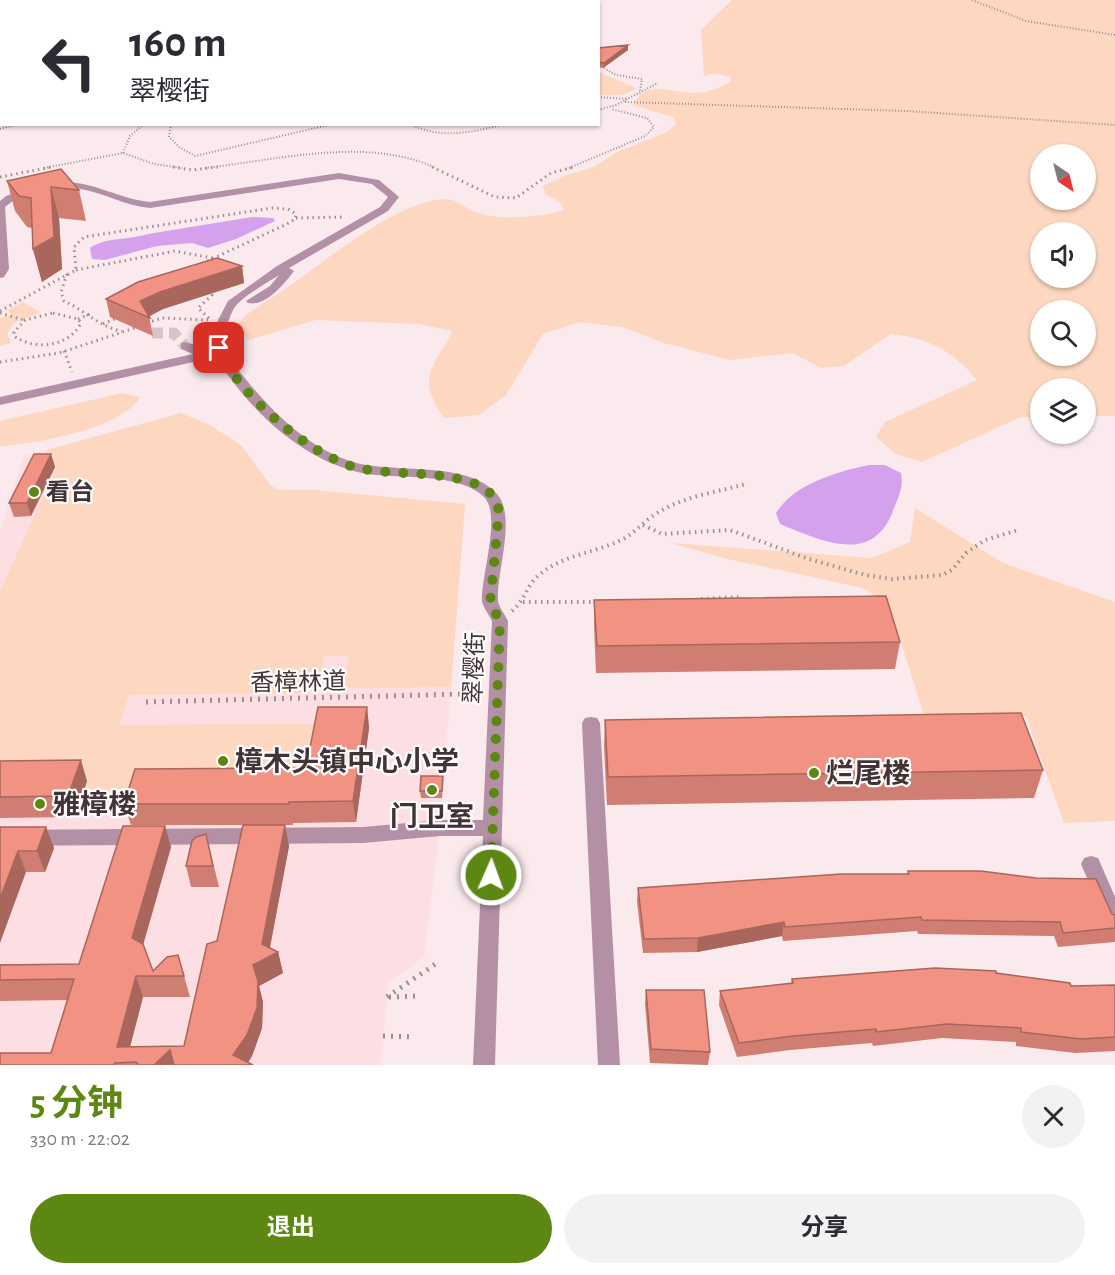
<!DOCTYPE html>
<html lang="zh">
<head>
<meta charset="utf-8">
<style>
  body { margin:0; font-family:"Alegreya Sans","Noto Sans SC",sans-serif; background:#f2f2f3; color:#2b2b33; height:100vh; display:flex; flex-direction:column; font-size:22px; white-space:nowrap }
  * { box-sizing:border-box; margin:0 }
  p { font-size:20px; color:#7c7c81 }
  .icon { flex:none; width:33px; height:33px; fill:none; stroke:currentColor; stroke-width:2; stroke-linecap:round; stroke-linejoin:round }
  .map { position:relative; height:1065px; overflow:hidden }
  .panel { display:flex; flex-direction:column; background:#fff; flex:1 }
  .panel>* { flex:none }
  .hud { position:absolute; left:0px; top:0px; width:600px; height:126px; box-shadow:0 2px 4px #0004; background:#fff; color:#2b2b33; overflow:hidden }
  .needle { width:39px; rotate:145deg }
  .tools { position:absolute; left:1030px; top:144px; display:grid; gap:12px }
  .tools a { display:grid; place-items:center; width:66px; height:66px; border-radius:50%; background:#fff; box-shadow:0 2px 4px #0004; font-size:30px }
  .pin { position:absolute; display:grid; place-items:center; width:51px; height:51px; color:#fff; margin:-26px; border-radius:12px; box-shadow:0 3px 9px #0006 }
  .me { position:absolute; width:66px; margin:-33px; rotate:2deg; stroke-linejoin:round; filter:drop-shadow(0 0 4px #0008) }
  .turn { display:flex; align-items:center; gap:21px; height:126px; padding:0 30px; font-size:27px }
  .turn .icon { width:78px; height:78px; stroke-width:2.5 }
  .turn b { display:block; font-size:42px; line-height:51px }
  .round { display:grid; place-items:center; flex:none; width:63px; height:63px; border-radius:32px; background:#f2f2f3 }
  .head { display:flex; align-items:center; justify-content:space-between; height:102px; padding:0 30px }
  h1 { font-size:36px; font-weight:700; line-height:45px; color:#5c8713 }
  .action { display:flex; gap:12px; margin-top:auto; padding:12px 30px }
  .action a { flex:1; height:69px; border-radius:36px; background:#5c8713; color:#fff; font-size:24px; font-weight:700; line-height:69px; text-align:center }
  .action a+a { background:#f2f2f3; color:#2b2b33 }
  .map>svg:first-child { display:block }
</style>
</head>
<body>
<div class="map">
<svg width="1115" height="1065" viewBox="0 0 1115 1065">
  <rect width="100%" height="100%" fill="#fbeaed"/>
  <!-- built -->
  <path fill="#fcdee3" d="M181,413L210,425L242,446L271,486L279,490H313L465,504L440,828L424,957L389,982L380,1065H0V531L24,456Z"/>
  <!-- green -->
  <path fill="#fdd7bf" fill-rule="evenodd" d="M281,0H531L533,1H274Z
    M732,0H1115V416H1086V388H1041V417H1021L922,462L896,454L876,437L885,422L977,380C953,351 929,338 891,334L844,366L821,368L792,353L730,360L664,343L622,327L580,322L543,334L506,395L479,415L444,418C415,375 434,368 453,331L419,324L316,320L248,340L237,324C252,308 270,300 288,287C327,260 398,200 446,199C457,199 465,208 475,212C493,221 546,217 564,210L560,202L545,194L543,186L564,176L596,166L615,153L667,132L676,124L673,117L633,105C646,79 669,92 691,93C706,93 719,89 731,81L730,77L715,73L704,76L701,30ZM1041,154H1086V200H1041ZM1041,232H1086V278H1041ZM1041,310H1086V356H1041Z
    M599,72L636,88C626,97 612,95 599,95Z
    M23,302L40,312L14,323L7,334L11,343L0,346V318L11,315L8,310Z
    M122,393L140,397C122,429 35,444 0,446V421Z
    M181,413L210,425L242,446L271,486L279,490H313L465,504L451,687L344,688L349,656H324L319,687H306L305,693L129,695L119,725L322,724L310,789L84,791L87,782H0V591L57,467L38,466L47,450Z
    M915,508L1003,563L1115,602V821L1064,823L1026,716L924,715L889,605L863,588L728,559L671,543L872,558L910,542Z"/>
  <!-- water -->
  <path fill="#d6a1ec" d="M252,217L273,218L275,221L236,239L208,248L192,243L157,246L105,260L92,259L90,248C105,237 129,240 148,234Z
    M869,465H885L901,473C904,486 899,496 894,508C874,567 822,541 780,524L776,513C794,484 836,472 869,465Z"/>
  <g fill="none" stroke-linecap="round" stroke-linejoin="round">
    <!-- minor-tunnel -->
    <path stroke="#d6c5c8" stroke-width="11" stroke-dasharray="11 6" stroke-linecap="butt" d="M152,333H174L185,346"/>
    <!-- path-far3 -->
    <path stroke="#9e8e91" stroke-width="2" stroke-dasharray="1 2" stroke-linecap="butt" d="M972,0L1026,21L1115,35
      M33,2L36,0
      M604,68L616,75L642,79L640,91
      M598,97L628,99
      M625,102L907,111L1115,125
      M598,110L616,105L658,83
      M171,124L169,137L179,147L195,156L333,124
      M410,124C441,140 473,132 505,124
      M0,129L18,124
      M123,153L130,136L144,124
      M44,168L123,153L154,164L182,168
      M205,168C278,160 367,136 436,168
      M569,168L645,136L654,127L647,118L611,109"/>
    <!-- path-far2 -->
    <path stroke="#9e8e91" stroke-width="3" stroke-dasharray="1.5 4" stroke-linecap="butt" d="M173,167L192,170L218,167
      M432,167L495,197L516,198L551,173L574,167
      M0,177L52,167
      M296,218L342,217
      M76,270L175,251L213,258
      M67,274L61,292L64,301C84,310 101,328 122,331
      M0,311L76,270L74,247L84,237L272,208L288,209L296,214L295,219L287,224L201,264
      M0,313L24,320
      M53,313L78,319L81,323C69,347 35,351 14,336V332L25,320Z
      M209,318L198,308L212,295L210,291
      M78,319L90,314
      M147,323L162,318L210,320
      M103,324L117,318
      M64,351L72,372
      M0,362L59,353L141,326"/>
    <!-- path-far1 -->
    <path stroke="#9e8e91" stroke-width="4" stroke-dasharray="1.5 4.5" stroke-linecap="butt" d="M643,525L662,534L730,530L809,559L865,575L892,579L942,575L952,570L966,553L985,540L1018,530
      M701,599L741,597
      M523,602H598
      M512,611C526,599 526,586 539,575C561,556 593,553 619,541C634,535 644,520 659,512C685,496 717,492 746,484"/>
    <!-- path -->
    <path stroke="#9e8e91" stroke-width="5" stroke-dasharray="2 6" stroke-linecap="butt" d="M146,702L463,694
      M387,997L437,963
      M389,997L418,996
      M383,1036L414,1037"/>
    <!-- minor -->
    <path fill="#b490a7" fill-rule="evenodd" d="M339,173L379,180L399,197L388,211L289,268L294,271C284,284 266,307 248,303L246,301L270,286L279,275C267,283 243,296 235,307C227,319 222,342 228,355C231,363 238,370 244,377C272,412 309,449 353,462C394,474 467,460 497,494C517,517 496,572 498,601C499,607 505,615 508,621L495,1065H473L483,836H440L363,843L0,846V830L363,827L440,820H483L492,621C489,615 483,607 482,601C481,576 501,517 485,498C460,471 396,480 362,473C301,460 248,409 216,357L0,405V397L193,354L181,349V343L185,342L213,350L216,324L228,301L277,266L380,207L388,197L372,184L339,179L150,208C125,206 105,193 81,189C71,187 57,192 49,186L50,184C87,176 115,199 150,202Z
      M26,189L35,191L14,200L5,207L9,269L4,277L0,278V201L6,196Z
      M591,717L597,718L600,723L620,1065H598L582,723L585,718Z
      M1091,856L1098,858L1115,897V930L1108,927L1081,864L1084,858Z"/>
  </g>
  <!-- wall -->
  <path fill="#cf7e71" d="M628,45V50L603,68L598,67V48Z
    M7,181L79,190L86,221L59,218L62,269L42,282L33,249L32,228L27,227L15,211Z
    M242,266L244,283L163,309L149,316L153,336L110,317L106,299Z
    M51,454L55,467L31,516L14,517L9,503Z
    M594,600L900,642L895,669L596,673L594,627Z
    M367,707L369,728L356,822L293,823V825H285L289,846L270,948L278,952L283,973L259,986L263,1002L262,1028L252,1056L248,1063L253,1065H0L51,1053L67,1000L0,1001V964H79L165,826L171,847L143,945L153,971L178,955L190,997H143L130,1047L184,1046L217,941L243,825H131L124,804L306,768Z
    M605,720L1043,770L1034,798L607,805L604,747Z
    M0,761L87,781L75,817L0,818Z
    M443,783L442,798H421L420,791Z
    M0,827H46L54,848L45,872H26Z
    M206,834L219,887H191L186,866Z
    M908,871L1112,914L1115,915V942L1058,947L1054,936L918,934L917,931L783,941L782,936L697,952L643,953L637,902L638,888L907,874Z
    M996,973L1071,986L1115,985V1051L1075,1053L1016,1046V1042L942,1038L873,1046L872,1043L790,1050L737,1057L719,1005L720,991L791,983L792,979Z
    M646,990L710,1052L708,1065L650,1063L645,1004Z"/>
  <!-- shaded-wall -->
  <path fill="#a9665c" d="M628,45V50L603,68L604,63Z
    M51,187L59,218L62,269L42,282L33,249Z
    M242,266L244,283L163,309L148,317L140,301L160,292Z
    M51,454L55,467L31,516L27,503Z
    M367,707L369,728L356,822L353,801Z
    M81,760L87,781L75,817L68,796Z
    M285,825L289,846L268,957L278,952L283,973L259,986L263,1002L262,1028L252,1056L246,1065L233,1055L253,965L262,944Z
    M165,826L171,847L139,959L132,938Z
    M46,827L54,848L45,872L37,851Z
    M18,851L26,872L0,943V899Z
    M784,922L782,936L697,952L698,938Z
    M136,976L143,997L126,1062L117,1047Z
    M170,1050L175,1065H154Z"/>
  <!-- building -->
  <path fill="#f19283" stroke="#a9665c" stroke-width="1.5" d="M628,45L604,63L598,62V48Z
    M61,169L79,190L51,187L54,237L33,249L31,198L19,196L7,181Z
    M217,258L242,266L160,292L140,301L150,318L106,299L138,282Z
    M34,454H51L27,503H9Z
    M886,596L900,642L597,646L594,600Z
    M318,707H367L353,801L289,802V804H124L135,769L306,768Z
    M1021,713L1043,770L608,777L605,720Z
    M81,760L68,796L0,797V761Z
    M421,776H443L442,791H420Z
    M243,825H285L262,944L278,952L253,965L258,981L257,1008L247,1035L233,1055L253,1065H174L170,1050L154,1065H139L136,1062L115,1063L113,1065H0V1053H51L74,979L0,980V965L79,964L123,826H165L132,938L143,944L153,971L167,957L178,955L184,976H136L117,1047L184,1046L207,944L217,941Z
    M0,827H46L37,851H18L0,899Z
    M206,834L213,866H186L192,841L196,837Z
    M908,871H981L1036,878L1096,879L1112,914L1115,915V928L1063,933L1060,922L922,920L921,917L785,927L784,922L698,938L644,939L638,888L841,874H909Z
    M935,968L996,971V973L1070,983L1071,986L1115,985V1037L1081,1039L1021,1032V1028L947,1024L876,1032V1029L793,1036L739,1043L720,991L793,983L792,979Z
    M646,990H704L710,1052L651,1049Z"/>
  <g fill="none" stroke-linecap="round" stroke-linejoin="round">
    <!-- route -->
    <path stroke="#5c8713" stroke-width="10" stroke-dasharray="0 18" d="M219,348C235,392 305,450 348,465C386,479 460,466 490,493C496,498 498,506 499,513L490,603L500,621L491,875"/>
  </g>
  <!-- markers -->
  <g fill="#5c8713" stroke="#fdfdfd" stroke-width="2">
    <circle cx="34" cy="492" r="6"/>
    <circle cx="223" cy="761" r="6"/>
    <circle cx="814" cy="773" r="6"/>
    <circle cx="432" cy="790" r="6"/>
    <circle cx="40" cy="804" r="6"/>
  </g>
  <g text-anchor="middle" stroke-width="4.5" stroke-linejoin="round" paint-order="stroke">
    <!-- poi labels -->
    <g font-size="24" font-weight="bold" fill="#433336" stroke="#fdfdfd" text-anchor="start">
      <text x="46" y="500">看台</text>
    </g>
    <!-- street labels -->
    <g font-size="24" fill="#433336" stroke="#fdfdfd">
      <text transform="translate(474 668) rotate(-88)" y="8">翠樱街</text>
      <text transform="translate(298 682) rotate(-1)" y="8">香樟林道</text>
    </g>
    <!-- near-poi labels -->
    <g font-size="28" font-weight="bold" fill="#433336" stroke="#fdfdfd" text-anchor="start">
      <text x="235" y="771">樟木头镇中心小学</text>
      <text x="826" y="783">烂尾楼</text>
      <text x="52" y="814">雅樟楼</text>
      <text x="432" y="826" text-anchor="middle">门卫室</text>
    </g>
  </g>
</svg>
<div class="tools">
<a><svg class="needle" viewBox="-14 -14 28 28"><path d="M0-13l5 13h-10z" fill="#e53935"/><path d="M0 13l5-13h-10z" fill="#7c7c81"/></svg></a>
<a><svg class="icon" aria-label="sound" viewBox="0 0 24 24"><path d="M4 9h4l5-4v14l-5-4H4zM17 9q2 3 0 6"/></svg></a>
<a><svg class="icon" aria-label="search" viewBox="0 0 24 24"><circle cx="10" cy="10" r="6"/><path d="M15 15l6 6"/></svg></a>
<a><svg class="icon" aria-label="layers" viewBox="0 0 24 24"><path d="M12 4l9 5-9 5-9-5zM3 14l9 5 9-5"/></svg></a>
</div>
<div class="pin" style="left:219px;top:348px;background:#d93025"><svg class="icon" aria-label="arrive" viewBox="0 0 24 24"><path d="M6 21V4h12l-3 4 3 4H6"/></svg></div>
<svg class="me" style="left:491px;top:875px" viewBox="-20 -20 40 40"><circle r="17" fill="#5c8713" stroke="#fff" stroke-width="3"/><path d="M0-11L8 9 0 5-8 9z" fill="#fff"/></svg>
<div class="hud">
<div class="turn"><svg class="icon" aria-label="left" viewBox="0 0 24 24"><path d="M17 20v-9H6M10 6l-5 5 5 5"/></svg><div><b>160 m</b>翠樱街</div></div>
</div>
</div>
<section class="panel">
<div class="head"><div><h1>5 分钟</h1><p>330 m · 22:02</p></div><a class="round"><svg class="icon" aria-label="close" viewBox="0 0 24 24"><path d="M6 6l12 12M18 6L6 18"/></svg></a></div>
<div class="action"><a>退出</a><a>分享</a></div>
</section>
</body>
</html>
